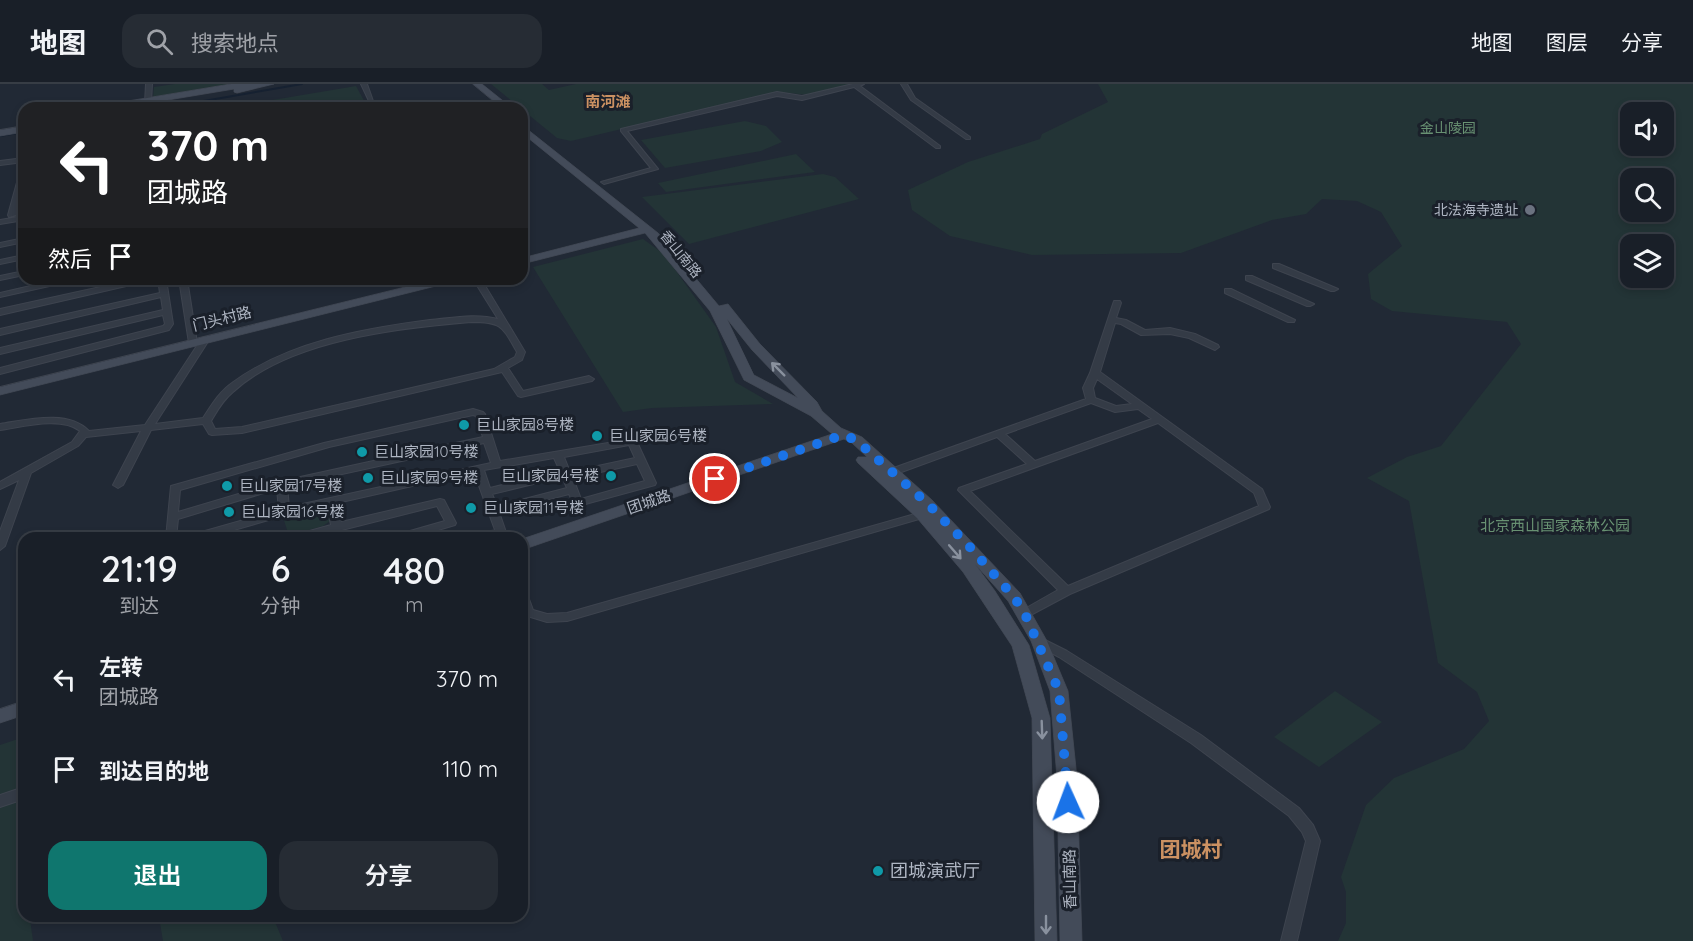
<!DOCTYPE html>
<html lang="zh">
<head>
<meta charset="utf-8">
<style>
  body { margin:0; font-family:Quicksand,"Noto Sans SC",sans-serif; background:#262c34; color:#f1f3f6; height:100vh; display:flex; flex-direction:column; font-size:22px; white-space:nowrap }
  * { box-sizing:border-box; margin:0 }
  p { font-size:20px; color:#9fa2a8 }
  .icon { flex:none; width:33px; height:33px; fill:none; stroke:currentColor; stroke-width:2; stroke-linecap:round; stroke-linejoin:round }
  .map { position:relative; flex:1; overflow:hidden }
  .panel { position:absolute; left:18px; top:448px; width:510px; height:390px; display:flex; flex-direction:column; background:#191f28; border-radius:18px; box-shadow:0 3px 9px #0003,0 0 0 2px #373d45 }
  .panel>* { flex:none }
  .banner { position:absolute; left:18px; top:18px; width:510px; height:183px; border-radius:18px; box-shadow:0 3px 9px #0003,0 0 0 2px #373d45; background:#202124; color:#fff; overflow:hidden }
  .tools { position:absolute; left:1620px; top:18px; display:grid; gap:12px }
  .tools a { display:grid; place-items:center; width:54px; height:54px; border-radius:12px; background:#191f28; box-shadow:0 3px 9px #0003,0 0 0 2px #373d45; font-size:30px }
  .pin { position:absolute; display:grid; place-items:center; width:51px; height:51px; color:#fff; margin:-26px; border:3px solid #fff; border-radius:50%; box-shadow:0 2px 6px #0007 }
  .me { position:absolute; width:66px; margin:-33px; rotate:358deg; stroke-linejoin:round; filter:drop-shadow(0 0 4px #0008) }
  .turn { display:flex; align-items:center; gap:21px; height:126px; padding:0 30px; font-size:27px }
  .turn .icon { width:78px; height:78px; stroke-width:2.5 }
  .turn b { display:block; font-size:42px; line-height:51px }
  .then { display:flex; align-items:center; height:57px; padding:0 30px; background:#0003; gap:12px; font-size:22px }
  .eta { display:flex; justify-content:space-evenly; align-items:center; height:102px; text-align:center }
  .eta b { font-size:36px; font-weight:600; line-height:42px }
  .cta { display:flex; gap:12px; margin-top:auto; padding:12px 30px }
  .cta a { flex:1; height:69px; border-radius:18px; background:#0f766e; color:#fff; font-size:24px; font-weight:600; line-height:69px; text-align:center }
  .cta a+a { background:#262c34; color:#f1f3f6 }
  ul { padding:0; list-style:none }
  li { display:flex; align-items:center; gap:18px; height:90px; padding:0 30px }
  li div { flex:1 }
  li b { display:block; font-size:22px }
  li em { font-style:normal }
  header { display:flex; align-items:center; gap:36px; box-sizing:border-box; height:84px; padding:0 30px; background:#191f28; border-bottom:2px solid #373d45 }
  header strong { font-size:28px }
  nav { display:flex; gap:33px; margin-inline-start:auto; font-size:21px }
  .search { width:420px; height:54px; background:#262c34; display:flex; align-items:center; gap:15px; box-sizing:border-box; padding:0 21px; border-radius:18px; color:#9fa2a8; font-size:22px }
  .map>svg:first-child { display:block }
</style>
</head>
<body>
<header>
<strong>地图</strong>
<div class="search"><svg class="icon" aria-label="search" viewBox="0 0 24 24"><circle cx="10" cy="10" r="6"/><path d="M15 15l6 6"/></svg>搜索地点</div>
<nav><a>地图</a><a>图层</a><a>分享</a></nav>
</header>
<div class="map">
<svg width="1693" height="857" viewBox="0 0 1693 857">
  <rect width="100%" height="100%" fill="#212935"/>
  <!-- green -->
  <path fill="#233436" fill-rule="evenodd" d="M175,0H232L153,14L154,3Z
    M491,0H542L549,6L576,0H853L809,11L779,8L571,57L557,54Z
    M1098,0H1693V857H1338L1346,839V808L1341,793L1366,721L1394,694L1464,665L1489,637L1477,608L1438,579L1409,417L1367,394L1407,373L1441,362L1521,260L1507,238L1392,227L1371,215L1368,190L1402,162L1381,128L1357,117L1322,115L1306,130L1272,136L1181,169L1032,171L950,152L912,126L908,106L968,78L1040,55L1042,50L1108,18ZM1630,28H1664V62H1630ZM1630,94H1664V128H1630ZM1630,160H1664V194H1630Z
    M356,2L368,24H256L255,19Z
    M745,37L766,42L782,58L761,67L665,84L641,56Z
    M796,70L815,88L666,108L658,99Z
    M823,90L835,93L859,115L689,160L642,113Z
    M643,155L664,170L716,243L735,298L773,320L652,324L623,328L533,183Z
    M324,419L330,437L323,442L289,452L282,430Z
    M1335,607L1382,638L1319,683L1274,653Z
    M24,653V832L35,833L30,835L33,857H0V661Z
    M159,833H273L283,857H163Z"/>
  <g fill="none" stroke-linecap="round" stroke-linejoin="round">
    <!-- stream -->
    <path stroke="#162131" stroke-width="2" d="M163,24L302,0
      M0,52L24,48"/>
    <defs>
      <path id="street" d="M146,0H152L151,19L148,21L145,19Z
        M361,0H367L373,17H369Z
        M853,0H864L860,2L940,62V64H936L854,3L802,16L777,12L627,47L658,85L604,100L601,98L651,84L621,47V45L777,8L802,12Z
        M901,0H907L915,14L970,53V55H966L911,16Z
        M24,74V78L0,81V77Z
        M24,82V98L16,131L9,133L8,131L21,84Z
        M24,132V136L0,140V136Z
        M24,154V158L0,163V159Z
        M24,171V175L0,180V176Z
        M1273,180H1279L1338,205L1334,207H1331L1273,184Z
        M24,187V191L0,196V192Z
        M1246,192H1252L1314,220L1310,222H1307L1246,196Z
        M61,195H76L72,197L0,213V209Z
        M137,195H152L148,197L0,231V225Z
        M158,195H166L173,240L169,246L0,290V284L163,242L165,240L163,231L0,270V264L163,226L161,213L0,251V245L160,209Z
        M179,195H187L197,259L193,262L189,259Z
        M473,195H481L525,268L522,276L508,284L523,307L589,292L594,295L592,297L521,313L518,312L502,288L242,349L212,351L209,350L203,340L151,346L123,401L118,404L113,401L141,347L86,353L78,362L31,389L5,462L0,466V447L19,396L0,405V398L72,358L80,347C61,332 22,343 0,346V340C27,336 68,325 89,347L145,341L202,254L205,253L209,256L155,340L203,334C211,322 219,308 232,299C288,258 361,245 430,236C452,234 476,229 498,235ZM471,238C502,238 502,242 517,268L515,273L494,285L242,343L215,345L211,337C217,327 223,316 233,308C289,256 398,244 471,238Z
        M1225,205H1231L1295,236L1294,238H1288L1225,209Z
        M1114,217H1120L1121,219L1116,234L1126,236L1145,246L1170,244L1195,250L1218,261L1219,263L1215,266L1189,254L1170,250L1141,251L1121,240L1115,239L1100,288L1262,405L1270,423L1269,425L1070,510L1025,534L1021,533L1019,530L1021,527L1058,506L958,406L959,404L1027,380L997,353L896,390H888L887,388L888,386L1086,315L1083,304L1090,289ZM1097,295L1132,320L1116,322L1095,314L1093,304ZM1091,319L1115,328L1138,325L1152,335L1035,377L1005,350ZM1158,339L1254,409L1259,422L1068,502L970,407Z
        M473,325L483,328L485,330L500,377L632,355L637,358L656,399L655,401L578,422L574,421L569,410L499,428L508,454H498L497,453L491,454H476L477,451L495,446L474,388L337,419L341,438L440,415L444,416L456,439L455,441L411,454H395L396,451L445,437L437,422L310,454H294L295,451L331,441L327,421L286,431L206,454H190L191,451L279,426L277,405L178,435L176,454H166L171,402L324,359ZM473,331L476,332L483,353L282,397L178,428L180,406L329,363ZM484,359L491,379L289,423L287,402ZM629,361L635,374L570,388L564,373ZM554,374L560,387L490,404L484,386ZM637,380L645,397L581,415L573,394ZM562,393L567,404L497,422L492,410Z
        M922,428L926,429L927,431L926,433L567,537L547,538L524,531L522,527V506L526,507L533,526L547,530L567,529Z
        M1039,553L1067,567L1201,651L1299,724L1313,741L1320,757L1297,857H1281L1306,757L1302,748L1289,732L1191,659L1059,573L1035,560L1033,557L1035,554Z
        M24,703V715L0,723V711Z"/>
      <path id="secondary" d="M231,0H274L237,9L234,8V5L120,24H101L105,21Z
        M473,0H482L512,24H502Z
        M522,41L658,149L719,222L728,220L760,260L817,318L822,327L841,344L862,353L932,416L1020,509L1047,557L1068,607L1077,694L1082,857H1060L1057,694L1050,607L1031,557L1008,517L975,480L995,507L1029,561L1050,634L1057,857H1035L1032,634L1012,562L963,488L917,434L858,379L856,376L858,373H867L852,359L844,355L522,466V455L832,350L811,332L744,296L710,227L645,149L522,180V174L639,144L522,49ZM727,235L752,266L798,314L754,291Z
        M24,42V48L0,52V46Z
        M438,195H458L456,197L0,311V303Z
        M24,617V631L0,639V625Z"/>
    </defs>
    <!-- street casing -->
    <use href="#street" stroke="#3e444f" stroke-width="2"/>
    <!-- secondary casing -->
    <use href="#secondary" stroke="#3e444f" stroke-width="1"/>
    <!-- street -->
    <use href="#street" fill="#343b46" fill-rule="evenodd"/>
    <!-- secondary -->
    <use href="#secondary" fill="#434b59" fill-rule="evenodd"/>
  </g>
  <!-- one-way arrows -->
  <defs><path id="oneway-shaft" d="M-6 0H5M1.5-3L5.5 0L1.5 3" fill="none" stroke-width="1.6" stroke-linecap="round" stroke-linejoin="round" transform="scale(1.5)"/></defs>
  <g stroke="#89919e">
    <use href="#oneway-shaft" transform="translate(778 285) rotate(-135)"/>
    <use href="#oneway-shaft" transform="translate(955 468) rotate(49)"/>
    <use href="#oneway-shaft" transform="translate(1042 646) rotate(88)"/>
    <use href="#oneway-shaft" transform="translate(1046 841) rotate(90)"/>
  </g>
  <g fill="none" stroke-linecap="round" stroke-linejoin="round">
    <!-- route -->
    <path stroke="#1a73e8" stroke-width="10" stroke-dasharray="0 18" d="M715,395L843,351L856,356L927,419L968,461L1014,513L1025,530L1059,607L1068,718"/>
  </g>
  <!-- markers -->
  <circle fill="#6b7280" stroke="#1a202a" stroke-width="2" cx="1530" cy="126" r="6"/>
  <g fill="#0f9aa8" stroke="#1a202a" stroke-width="2">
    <circle cx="464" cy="341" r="6"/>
    <circle cx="597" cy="352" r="6"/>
    <circle cx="362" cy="368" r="6"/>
    <circle cx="611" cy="392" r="6"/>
    <circle cx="368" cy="394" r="6"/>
    <circle cx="227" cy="402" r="6"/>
    <circle cx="471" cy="424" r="6"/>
    <circle cx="229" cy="428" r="6"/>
    <circle cx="878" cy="787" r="6"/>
  </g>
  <g text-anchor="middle" stroke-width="6" stroke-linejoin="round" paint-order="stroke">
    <!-- far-park labels -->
    <g font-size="14" fill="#689172" stroke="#1a202a">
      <text x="1448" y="49">金山陵园</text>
    </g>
    <!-- far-poi labels -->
    <g font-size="14" fill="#afb6c3" stroke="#1a202a" text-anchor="end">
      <text x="1518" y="131">北法海寺遗址</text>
    </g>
    <!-- far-street labels -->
    <g font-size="14" fill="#afb6c3" stroke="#1a202a">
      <text transform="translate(681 170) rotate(51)" y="5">香山南路</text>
    </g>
    <!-- far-quarter labels -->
    <g font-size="15" font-weight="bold" fill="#cb9162" stroke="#1a202a">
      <text x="608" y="23">南河滩</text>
    </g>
    <!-- street labels -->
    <g font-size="15" fill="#afb6c3" stroke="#1a202a">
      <text transform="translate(222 235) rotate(-14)" y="5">门头村路</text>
      <text transform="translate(649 418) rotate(-19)" y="5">团城路</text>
      <text transform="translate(1070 795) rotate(-91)" y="5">香山南路</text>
    </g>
    <!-- poi labels -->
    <g font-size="15" fill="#afb6c3" stroke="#1a202a" text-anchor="start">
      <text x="476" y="346">巨山家园8号楼</text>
      <text x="609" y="357">巨山家园6号楼</text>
      <text x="374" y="373">巨山家园10号楼</text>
      <text x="599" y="397" text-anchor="end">巨山家园4号楼</text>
      <text x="380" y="399">巨山家园9号楼</text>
      <text x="239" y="407">巨山家园17号楼</text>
      <text x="483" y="429">巨山家园11号楼</text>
      <text x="241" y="433">巨山家园16号楼</text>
    </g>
    <!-- park labels -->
    <g font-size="15" fill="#689172" stroke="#1a202a">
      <text x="1555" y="447">北京西山国家森林公园</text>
    </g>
    <!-- near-poi labels -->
    <g font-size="18" fill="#afb6c3" stroke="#1a202a" text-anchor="start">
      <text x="890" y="793">团城演武厅</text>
    </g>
    <!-- near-quarter labels -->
    <g font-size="21" font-weight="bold" fill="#cb9162" stroke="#1a202a">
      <text x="1191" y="773">团城村</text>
    </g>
  </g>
</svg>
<div class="tools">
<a><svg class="icon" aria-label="sound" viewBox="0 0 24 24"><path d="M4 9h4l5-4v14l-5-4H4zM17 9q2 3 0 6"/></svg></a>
<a><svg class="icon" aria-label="search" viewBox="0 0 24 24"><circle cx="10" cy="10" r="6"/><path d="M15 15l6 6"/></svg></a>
<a><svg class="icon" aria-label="layers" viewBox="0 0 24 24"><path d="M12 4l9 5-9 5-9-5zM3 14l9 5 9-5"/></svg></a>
</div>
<div class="pin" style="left:715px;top:395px;background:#d93025"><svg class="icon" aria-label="arrive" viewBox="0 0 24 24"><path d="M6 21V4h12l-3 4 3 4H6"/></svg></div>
<svg class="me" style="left:1068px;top:718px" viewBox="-20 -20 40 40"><circle r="19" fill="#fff"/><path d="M0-13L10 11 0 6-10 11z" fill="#1a73e8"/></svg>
<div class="banner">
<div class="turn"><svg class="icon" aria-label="left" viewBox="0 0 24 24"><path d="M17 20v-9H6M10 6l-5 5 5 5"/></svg><div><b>370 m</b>团城路</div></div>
<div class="then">然后<svg class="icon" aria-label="arrive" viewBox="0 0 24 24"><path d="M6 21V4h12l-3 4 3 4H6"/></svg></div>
</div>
<section class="panel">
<div class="eta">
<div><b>21:19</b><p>到达</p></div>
<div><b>6</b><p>分钟</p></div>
<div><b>480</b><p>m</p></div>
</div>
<ul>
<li><svg class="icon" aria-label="left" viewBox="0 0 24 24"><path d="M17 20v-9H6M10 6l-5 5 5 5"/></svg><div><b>左转</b><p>团城路</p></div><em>370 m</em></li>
<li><svg class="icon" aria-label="arrive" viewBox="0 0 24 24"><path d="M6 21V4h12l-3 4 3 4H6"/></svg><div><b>到达目的地</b></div><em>110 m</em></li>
</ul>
<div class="cta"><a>退出</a><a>分享</a></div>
</section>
</div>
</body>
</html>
